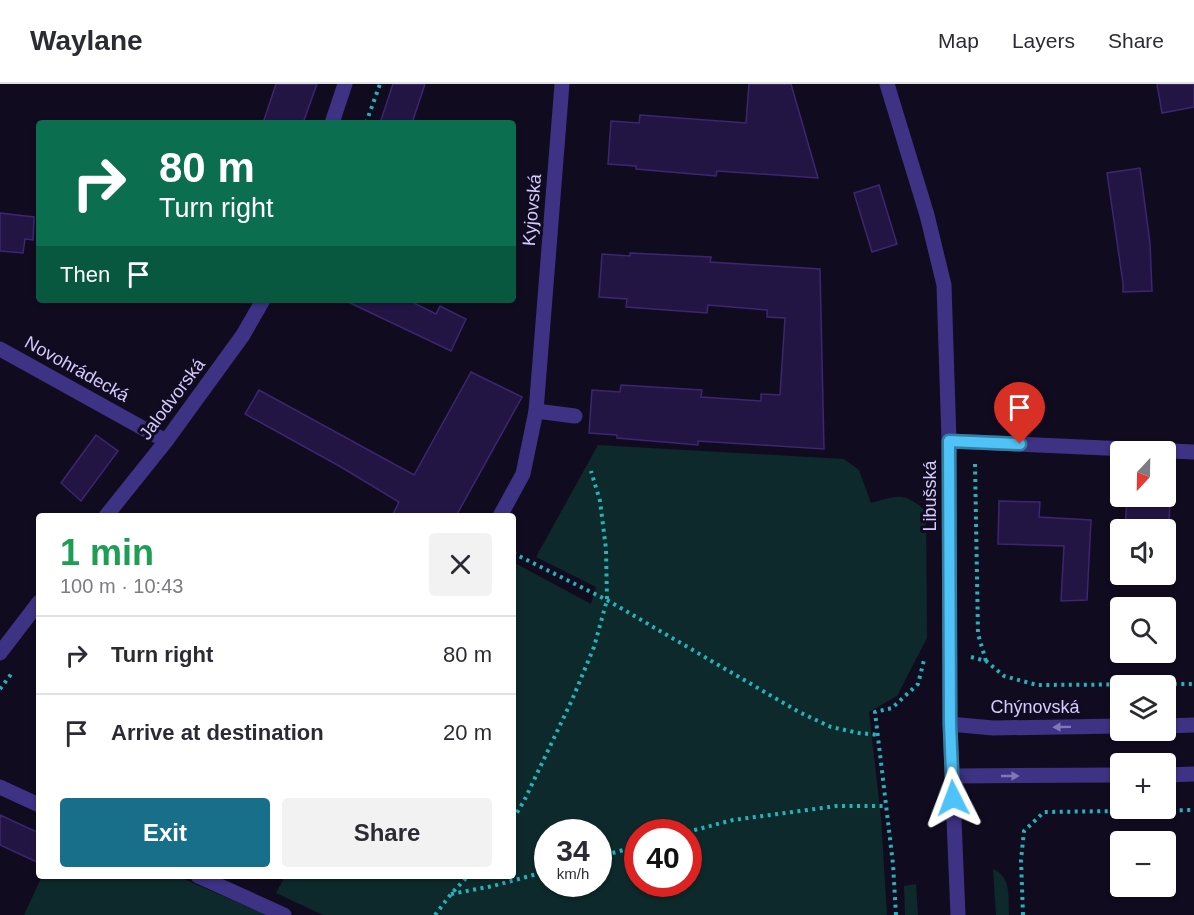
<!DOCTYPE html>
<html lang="en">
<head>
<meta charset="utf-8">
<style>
  body { margin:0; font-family:Arial,sans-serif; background:#f2f2f3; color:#2b2b33; height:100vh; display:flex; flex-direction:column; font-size:22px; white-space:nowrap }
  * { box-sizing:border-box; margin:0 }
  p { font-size:20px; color:#7c7c81 }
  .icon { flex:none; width:33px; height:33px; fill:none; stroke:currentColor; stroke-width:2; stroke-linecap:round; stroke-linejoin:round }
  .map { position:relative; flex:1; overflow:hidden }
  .panel { position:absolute; left:36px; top:429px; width:480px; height:366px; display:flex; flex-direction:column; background:#fff; border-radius:6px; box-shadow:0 2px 4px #0004 }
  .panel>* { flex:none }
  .top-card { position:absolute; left:36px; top:36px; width:480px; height:183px; border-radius:6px; box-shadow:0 2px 4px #0004; background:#0b6e4f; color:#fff; overflow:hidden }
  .needle { width:39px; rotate:202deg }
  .fabs { position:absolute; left:1110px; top:357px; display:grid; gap:12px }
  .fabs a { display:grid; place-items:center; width:66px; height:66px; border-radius:6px; background:#fff; box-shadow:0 2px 4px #0004; font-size:30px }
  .speed { position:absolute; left:534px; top:735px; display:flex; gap:12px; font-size:30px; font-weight:700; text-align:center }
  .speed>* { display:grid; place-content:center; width:78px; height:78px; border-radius:50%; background:#fff; box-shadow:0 2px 4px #0004; line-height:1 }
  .speed small { font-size:15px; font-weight:400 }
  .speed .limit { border:9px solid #d22; background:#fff; color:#111 }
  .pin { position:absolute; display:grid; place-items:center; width:51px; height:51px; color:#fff; margin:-62px -26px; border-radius:50% 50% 50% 0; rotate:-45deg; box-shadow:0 0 6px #0007 }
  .pin .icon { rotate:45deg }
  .me { position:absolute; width:66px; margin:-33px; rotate:357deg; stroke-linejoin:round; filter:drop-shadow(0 0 4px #0008) }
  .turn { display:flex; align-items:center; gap:21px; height:126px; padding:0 24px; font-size:27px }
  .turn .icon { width:78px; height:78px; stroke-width:2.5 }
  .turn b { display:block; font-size:42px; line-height:51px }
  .then { display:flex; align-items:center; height:57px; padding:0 24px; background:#0003; gap:12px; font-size:22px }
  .round { display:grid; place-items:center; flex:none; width:63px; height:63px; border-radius:6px; background:#f2f2f3 }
  .summary { display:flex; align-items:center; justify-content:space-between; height:102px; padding:0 24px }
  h1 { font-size:36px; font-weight:700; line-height:45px; color:#1e9e55 }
  .primary-button { display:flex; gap:12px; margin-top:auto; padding:12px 24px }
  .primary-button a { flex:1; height:69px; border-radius:6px; background:#186f8a; color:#fff; font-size:24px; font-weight:700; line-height:69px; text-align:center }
  .primary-button a+a { background:#f2f2f3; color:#2b2b33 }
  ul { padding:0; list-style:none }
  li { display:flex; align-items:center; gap:18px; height:78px; padding:0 24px; border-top:2px solid #e1e1e2 }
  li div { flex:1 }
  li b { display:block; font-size:22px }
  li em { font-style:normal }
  header { display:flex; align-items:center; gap:36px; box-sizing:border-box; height:84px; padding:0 30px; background:#fff; border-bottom:2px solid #e1e1e2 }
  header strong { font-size:28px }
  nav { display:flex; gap:33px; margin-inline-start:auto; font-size:21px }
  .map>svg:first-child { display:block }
</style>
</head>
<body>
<header>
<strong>Waylane</strong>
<nav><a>Map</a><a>Layers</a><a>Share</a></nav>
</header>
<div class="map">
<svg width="1194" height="831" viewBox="0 0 1194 831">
  <rect width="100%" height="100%" fill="#110b20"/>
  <!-- green -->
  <path fill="#0d292b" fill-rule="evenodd" d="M598,361L844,375L859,386L871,419C899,412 902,407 926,427L927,554L897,612L869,628L881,734L887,831H323L276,809L285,792H513V478L591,520L596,503L536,473ZM598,748V800H548V748ZM688,748V800H638V748Z
    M993,785C1012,793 1008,814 1009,831H996Z
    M42,792H177L266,831H24Z
    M916,800L918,831H905L904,802Z"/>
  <!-- building -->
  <path fill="#231543" stroke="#3c2670" stroke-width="1.5" d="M276,0H317L303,39H263Z
    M393,0H425L412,39H380Z
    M749,0H791L818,94L717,87L716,92L636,85V82L608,80L611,37L639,39L640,31L746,39Z
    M1157,0H1194V23L1162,29Z
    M1140,84L1150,159L1152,207L1123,208V199L1107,89Z
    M879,101L897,160L872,168L854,109Z
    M0,129L34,133L33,156L25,155L23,169L0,167Z
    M630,169L711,173L710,178L820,185L824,365L698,357V361L617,354V351L589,349L592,306L620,308L621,301L702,306L701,313L761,317V310L780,311L785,234L767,233V226L708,221L707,229L626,223L627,215L599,213L602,170L630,172Z
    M344,216H408L436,230L440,222L466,235L451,267Z
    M471,288L522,313L456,432H392L399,418L341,383L245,330L259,306L414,391Z
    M96,351L118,367L81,417L61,399Z
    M1127,412H1170L1169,446H1125Z
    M999,417L1040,418L1039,433L1091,436L1087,516L1061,517L1064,462L998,460Z
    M0,731L39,749V779L0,761Z"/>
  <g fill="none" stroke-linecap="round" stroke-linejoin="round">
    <!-- path -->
    <path stroke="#24b3b9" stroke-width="4" stroke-dasharray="3 4.5" stroke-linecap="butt" d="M366,39L380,0
      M975,380L978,550L986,577
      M513,469L607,516L799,628L831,643L859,649L879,651
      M971,573L986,577L1004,592L1037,601L1194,600
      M0,605L12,589
      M513,735L524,717L572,616L594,563L607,516L606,465L600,417L591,387
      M687,748L733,736L837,722H886
      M598,773L638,762
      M451,810L493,802L548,787
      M435,831L451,810L468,792
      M896,831L893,780L875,628L892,624L918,600L924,576
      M1023,831L1021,776L1024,747L1044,728L1194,726"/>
    <!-- service -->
    <path stroke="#3d3283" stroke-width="15" d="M500,432L523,390L536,327L575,332"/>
    <!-- minor -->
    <path stroke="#3d3283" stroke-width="15" d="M0,265L166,357
      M536,327L562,0
      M949,357L1194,368
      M0,703L39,721
      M198,792L284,831"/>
    <!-- tertiary -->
    <path stroke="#3d3283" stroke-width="15" d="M887,0L927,131L944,201L949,357L950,640L958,831
      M332,39L345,0
      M106,432L166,357L243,251L263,216
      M0,569L39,518
      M950,640L993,644L1120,642
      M1166,642L1194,641
      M1166,691L1194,690
      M952,692L1120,691"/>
  </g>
  <!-- one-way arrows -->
  <defs><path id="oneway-solid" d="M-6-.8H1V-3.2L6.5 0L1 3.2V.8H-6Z" transform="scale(1.5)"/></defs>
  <g fill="#8276bb">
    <use href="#oneway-solid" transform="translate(1062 643) rotate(179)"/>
    <use href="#oneway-solid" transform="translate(1010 692)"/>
  </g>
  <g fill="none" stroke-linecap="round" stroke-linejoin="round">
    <defs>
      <path id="route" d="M953,714L950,640L949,357L1020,360"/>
    </defs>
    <!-- route casing -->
    <use href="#route" stroke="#337fa1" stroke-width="15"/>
    <!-- route -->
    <use href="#route" stroke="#4fc3f7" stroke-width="10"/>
  </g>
  <g text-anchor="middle" stroke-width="6" stroke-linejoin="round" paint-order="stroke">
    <!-- street labels -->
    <g font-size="18" fill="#d6caff" stroke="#110b20">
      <text transform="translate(532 126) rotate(-85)" y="6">Kyjovská</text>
      <text transform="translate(77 285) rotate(29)" y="6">Novohrádecká</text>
      <text transform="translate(172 315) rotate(-53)" y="6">Jalodvorská</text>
      <text transform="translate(930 412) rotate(-90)" y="6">Libušská</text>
      <text x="1035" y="629">Chýnovská</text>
    </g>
  </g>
</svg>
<div class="fabs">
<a><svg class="needle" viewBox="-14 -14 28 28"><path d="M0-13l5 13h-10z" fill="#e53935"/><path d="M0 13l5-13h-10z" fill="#7c7c81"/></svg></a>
<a><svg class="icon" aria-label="sound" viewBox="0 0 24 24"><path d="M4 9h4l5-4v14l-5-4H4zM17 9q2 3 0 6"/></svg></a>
<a><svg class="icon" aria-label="search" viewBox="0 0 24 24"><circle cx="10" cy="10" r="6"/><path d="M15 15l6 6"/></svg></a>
<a><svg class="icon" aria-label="layers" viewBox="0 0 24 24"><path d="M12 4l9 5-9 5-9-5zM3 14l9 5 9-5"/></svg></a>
<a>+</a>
<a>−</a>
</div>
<div class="speed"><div>34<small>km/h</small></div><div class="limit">40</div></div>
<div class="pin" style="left:1020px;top:360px;background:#d93025"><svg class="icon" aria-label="arrive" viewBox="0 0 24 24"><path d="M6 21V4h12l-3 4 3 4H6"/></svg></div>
<svg class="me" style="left:953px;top:714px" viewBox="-20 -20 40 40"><path d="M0-17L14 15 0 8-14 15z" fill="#4fc3f7" stroke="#fff" stroke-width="4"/></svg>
<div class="top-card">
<div class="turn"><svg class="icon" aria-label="right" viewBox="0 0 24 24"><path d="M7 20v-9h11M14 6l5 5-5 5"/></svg><div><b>80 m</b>Turn right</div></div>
<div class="then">Then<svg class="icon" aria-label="arrive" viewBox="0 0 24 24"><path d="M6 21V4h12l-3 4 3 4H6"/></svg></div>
</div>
<section class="panel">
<div class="summary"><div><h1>1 min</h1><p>100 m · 10:43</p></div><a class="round"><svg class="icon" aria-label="close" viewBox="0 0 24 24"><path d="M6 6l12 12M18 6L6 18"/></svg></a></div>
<ul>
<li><svg class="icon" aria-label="right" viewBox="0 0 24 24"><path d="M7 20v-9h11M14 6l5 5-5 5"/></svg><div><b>Turn right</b></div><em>80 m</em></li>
<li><svg class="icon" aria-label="arrive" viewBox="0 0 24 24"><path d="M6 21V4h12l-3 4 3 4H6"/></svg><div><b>Arrive at destination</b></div><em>20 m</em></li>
</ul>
<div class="primary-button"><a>Exit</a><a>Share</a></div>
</section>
</div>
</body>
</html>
